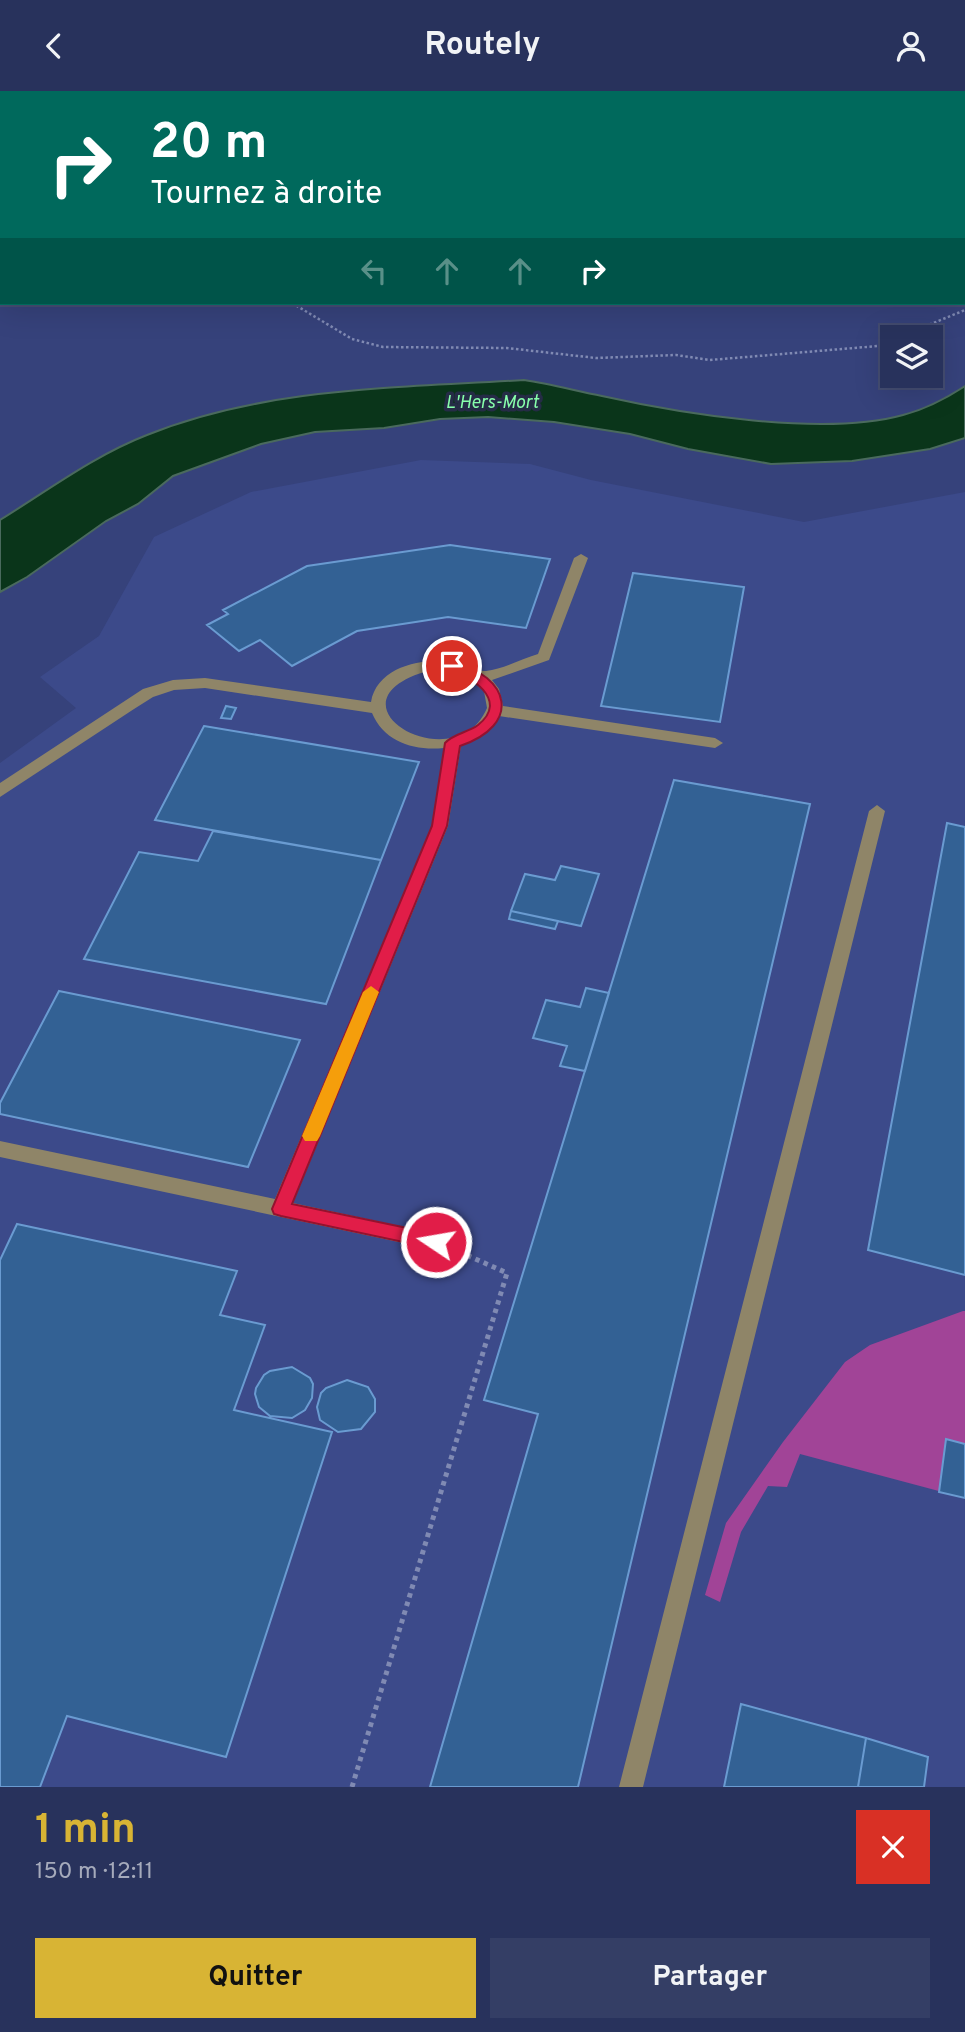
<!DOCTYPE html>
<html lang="fr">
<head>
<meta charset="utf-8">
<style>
  body { margin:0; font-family:Overpass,sans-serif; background:#343e65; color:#f1f3f6; height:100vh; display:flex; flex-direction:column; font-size:26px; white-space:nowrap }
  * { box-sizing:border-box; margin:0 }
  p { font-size:23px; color:#a5aabb }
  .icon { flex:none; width:38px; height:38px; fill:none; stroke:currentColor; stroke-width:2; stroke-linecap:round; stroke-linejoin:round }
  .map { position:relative; height:1696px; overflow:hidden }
  .panel { display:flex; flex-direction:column; background:#28325c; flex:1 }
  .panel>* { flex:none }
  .banner { position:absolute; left:0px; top:0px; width:966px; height:214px; box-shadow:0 7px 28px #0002,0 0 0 2px #444d72; background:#00695c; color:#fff; overflow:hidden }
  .controls { position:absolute; left:880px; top:234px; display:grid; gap:14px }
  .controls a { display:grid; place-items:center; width:63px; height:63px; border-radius:0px; background:#28325c; box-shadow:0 7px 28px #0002,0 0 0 2px #444d72; font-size:35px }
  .pin { position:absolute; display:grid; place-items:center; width:60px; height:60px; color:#fff; margin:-30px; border:4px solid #fff; border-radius:50%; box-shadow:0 2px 7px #0007 }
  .me { position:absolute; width:77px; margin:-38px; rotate:282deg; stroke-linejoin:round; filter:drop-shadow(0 0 5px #0008) }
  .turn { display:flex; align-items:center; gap:24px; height:147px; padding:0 35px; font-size:32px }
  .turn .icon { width:91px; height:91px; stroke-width:2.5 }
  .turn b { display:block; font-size:49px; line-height:60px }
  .lanes { display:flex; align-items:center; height:66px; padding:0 35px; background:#0003; justify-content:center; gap:35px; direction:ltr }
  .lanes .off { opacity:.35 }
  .round { display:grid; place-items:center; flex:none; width:74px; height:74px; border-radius:0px; background:#343e65 }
  .head { display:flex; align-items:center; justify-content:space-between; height:119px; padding:0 35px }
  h1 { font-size:42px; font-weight:700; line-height:52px; color:#d8b434 }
  .cta { display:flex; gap:14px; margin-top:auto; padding:14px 35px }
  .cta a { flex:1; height:80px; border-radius:0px; background:#d8b434; color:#111; font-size:28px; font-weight:700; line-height:80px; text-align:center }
  .cta a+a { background:#343e65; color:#f1f3f6 }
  header { display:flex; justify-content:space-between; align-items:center; height:91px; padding:0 35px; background:#28325c; font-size:32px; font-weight:700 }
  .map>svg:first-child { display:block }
</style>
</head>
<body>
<header><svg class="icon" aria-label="back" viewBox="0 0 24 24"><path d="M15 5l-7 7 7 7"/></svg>Routely<svg class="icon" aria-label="person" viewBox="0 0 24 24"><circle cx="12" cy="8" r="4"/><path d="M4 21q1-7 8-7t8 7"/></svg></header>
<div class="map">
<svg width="965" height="1696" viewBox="0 0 965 1696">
  <rect width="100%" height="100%" fill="#36427b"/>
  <!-- built -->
  <path fill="#3c4a8a" d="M421,369L530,373L591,389L804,431L965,401V1696H0V672L76,617L40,586L99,545L154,446L251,401Z"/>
  <!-- green -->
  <path fill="#a14497" d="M963,1220H965V1407L800,1363L787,1396L768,1395L741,1441L720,1511L705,1504L726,1432L783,1351L845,1271L870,1254Z"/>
  <!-- water -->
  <path fill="#0a351a" stroke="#4a6a5d" stroke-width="2" d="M524,289C551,293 576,300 602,305C683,323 824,346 903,324C926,318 945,308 965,295V347L930,358L852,370L771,373L688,358L630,343L554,331L488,326L440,328L384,337L315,341L261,353L173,385L138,413L106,430L27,486L0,501V429C47,400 95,364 147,344C266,296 398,297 524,289Z"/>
  <!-- building -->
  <path fill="#336194" stroke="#6a9bd1" stroke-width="2" d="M450,454L550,468L526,537L448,526L357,540L292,575L260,549L239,560L207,534L228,523L223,519L307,475Z
    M633,482L744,496L720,631L601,615Z
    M226,615L236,617L231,628L221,627Z
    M204,635L419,671L381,769L155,729Z
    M674,689L810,713L578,1696H430L538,1323L484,1309Z
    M947,732L965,736V1184L868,1159Z
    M213,740L381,769L326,913L84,868L139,761L198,770Z
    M561,775L599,783L581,835L511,820L525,783L555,789Z
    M511,820L558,830L555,838L509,828Z
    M586,897L609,902L585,980L560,975L567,955L533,947L546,909L580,916Z
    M59,900L300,949L248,1076L0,1023V1012Z
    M17,1133L237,1180L220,1224L265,1234L234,1319L332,1341L226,1666L67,1625L40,1696H0V1169Z
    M292,1276L310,1287L313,1293L312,1307L305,1319L292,1327L270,1325L259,1316L255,1303L256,1297L264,1284L270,1280Z
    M347,1289L368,1296L375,1308V1321L361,1338L338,1341L320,1329L317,1316L321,1302L326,1297Z
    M946,1348L965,1353V1407L939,1401Z
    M741,1613L866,1647L858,1696H724Z
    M866,1647L928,1666L924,1696H858Z"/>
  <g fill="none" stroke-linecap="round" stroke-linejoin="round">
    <!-- path-far1 -->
    <path stroke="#808ab3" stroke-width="2.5" stroke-dasharray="2.5 2.5" stroke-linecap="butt" d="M312,2L314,0
      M292,212L352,248L383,256L507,257L596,267L676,264L710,269L878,255L892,249
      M897,247L965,219"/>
    <!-- path -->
    <path stroke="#808ab3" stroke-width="5" stroke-dasharray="4.5 4.5" stroke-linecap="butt" d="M352,1696L507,1182L462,1162"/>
    <!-- minor -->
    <path fill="#8f8568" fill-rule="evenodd" d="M0,47H2V53H0Z
      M581,463L588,467L549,569L492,589L499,598L503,615L715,647L723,652L715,657L499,625L481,645L461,654L448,735L293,1112L436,1143L443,1145L446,1151L443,1157L436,1159L0,1066V1050L275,1108L432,735L444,657C414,660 384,651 372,622L205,597L174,599L153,606L134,618L0,706V692L143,598L173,589L205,587L371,611C377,575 424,566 455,571C464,573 478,581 486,580C503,578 521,568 538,563L574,467ZM431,579L465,584L484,600L487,617C455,693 315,610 431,579Z
      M877,714L885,720L643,1696H619L869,720Z"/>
  </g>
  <!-- route -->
  <path fill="#e11d48" stroke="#92132f" stroke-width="2" d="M452,571C511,585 522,634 460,655L447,735L292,1113L436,1143L442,1145L445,1151L442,1156L436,1158L281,1125L274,1123L272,1118L432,735L445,652C453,643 469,641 478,634C510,609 470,584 447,578L445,575Z"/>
  <!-- slow -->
  <path fill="#f59e0b" d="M371,895L379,901L320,1045L317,1050H305L302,1045L363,901Z"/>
  <g text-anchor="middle" stroke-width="7" stroke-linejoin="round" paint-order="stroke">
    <!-- far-water labels -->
    <g font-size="18" font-style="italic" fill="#87ffab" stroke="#252c46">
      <text x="492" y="317">L'Hers-Mort</text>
    </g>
  </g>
</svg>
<div class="controls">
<a><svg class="icon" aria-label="layers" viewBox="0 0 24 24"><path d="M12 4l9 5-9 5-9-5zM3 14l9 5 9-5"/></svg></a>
</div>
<div class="pin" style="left:452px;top:575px;background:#d93025"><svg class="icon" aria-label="arrive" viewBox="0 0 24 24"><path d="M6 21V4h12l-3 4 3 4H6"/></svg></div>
<svg class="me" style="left:436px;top:1151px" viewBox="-20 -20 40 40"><circle r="17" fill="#e11d48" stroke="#fff" stroke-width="3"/><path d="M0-11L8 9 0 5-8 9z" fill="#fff"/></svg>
<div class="banner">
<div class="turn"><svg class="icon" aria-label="right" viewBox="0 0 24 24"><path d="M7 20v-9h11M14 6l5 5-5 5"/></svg><div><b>20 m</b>Tournez à droite</div></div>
<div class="lanes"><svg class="icon off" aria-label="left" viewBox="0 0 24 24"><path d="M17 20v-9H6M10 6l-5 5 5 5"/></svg><svg class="icon off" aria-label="ahead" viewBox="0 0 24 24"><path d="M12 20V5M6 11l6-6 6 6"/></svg><svg class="icon off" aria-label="ahead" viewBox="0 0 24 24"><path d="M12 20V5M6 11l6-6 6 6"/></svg><svg class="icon" aria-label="right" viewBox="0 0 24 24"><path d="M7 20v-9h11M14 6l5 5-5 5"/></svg></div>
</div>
</div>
<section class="panel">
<div class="head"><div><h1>1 min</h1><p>150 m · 12:11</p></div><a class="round" style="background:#d93025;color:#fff"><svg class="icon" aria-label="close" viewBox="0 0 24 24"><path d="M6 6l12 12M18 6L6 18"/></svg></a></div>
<div class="cta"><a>Quitter</a><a>Partager</a></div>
</section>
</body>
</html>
